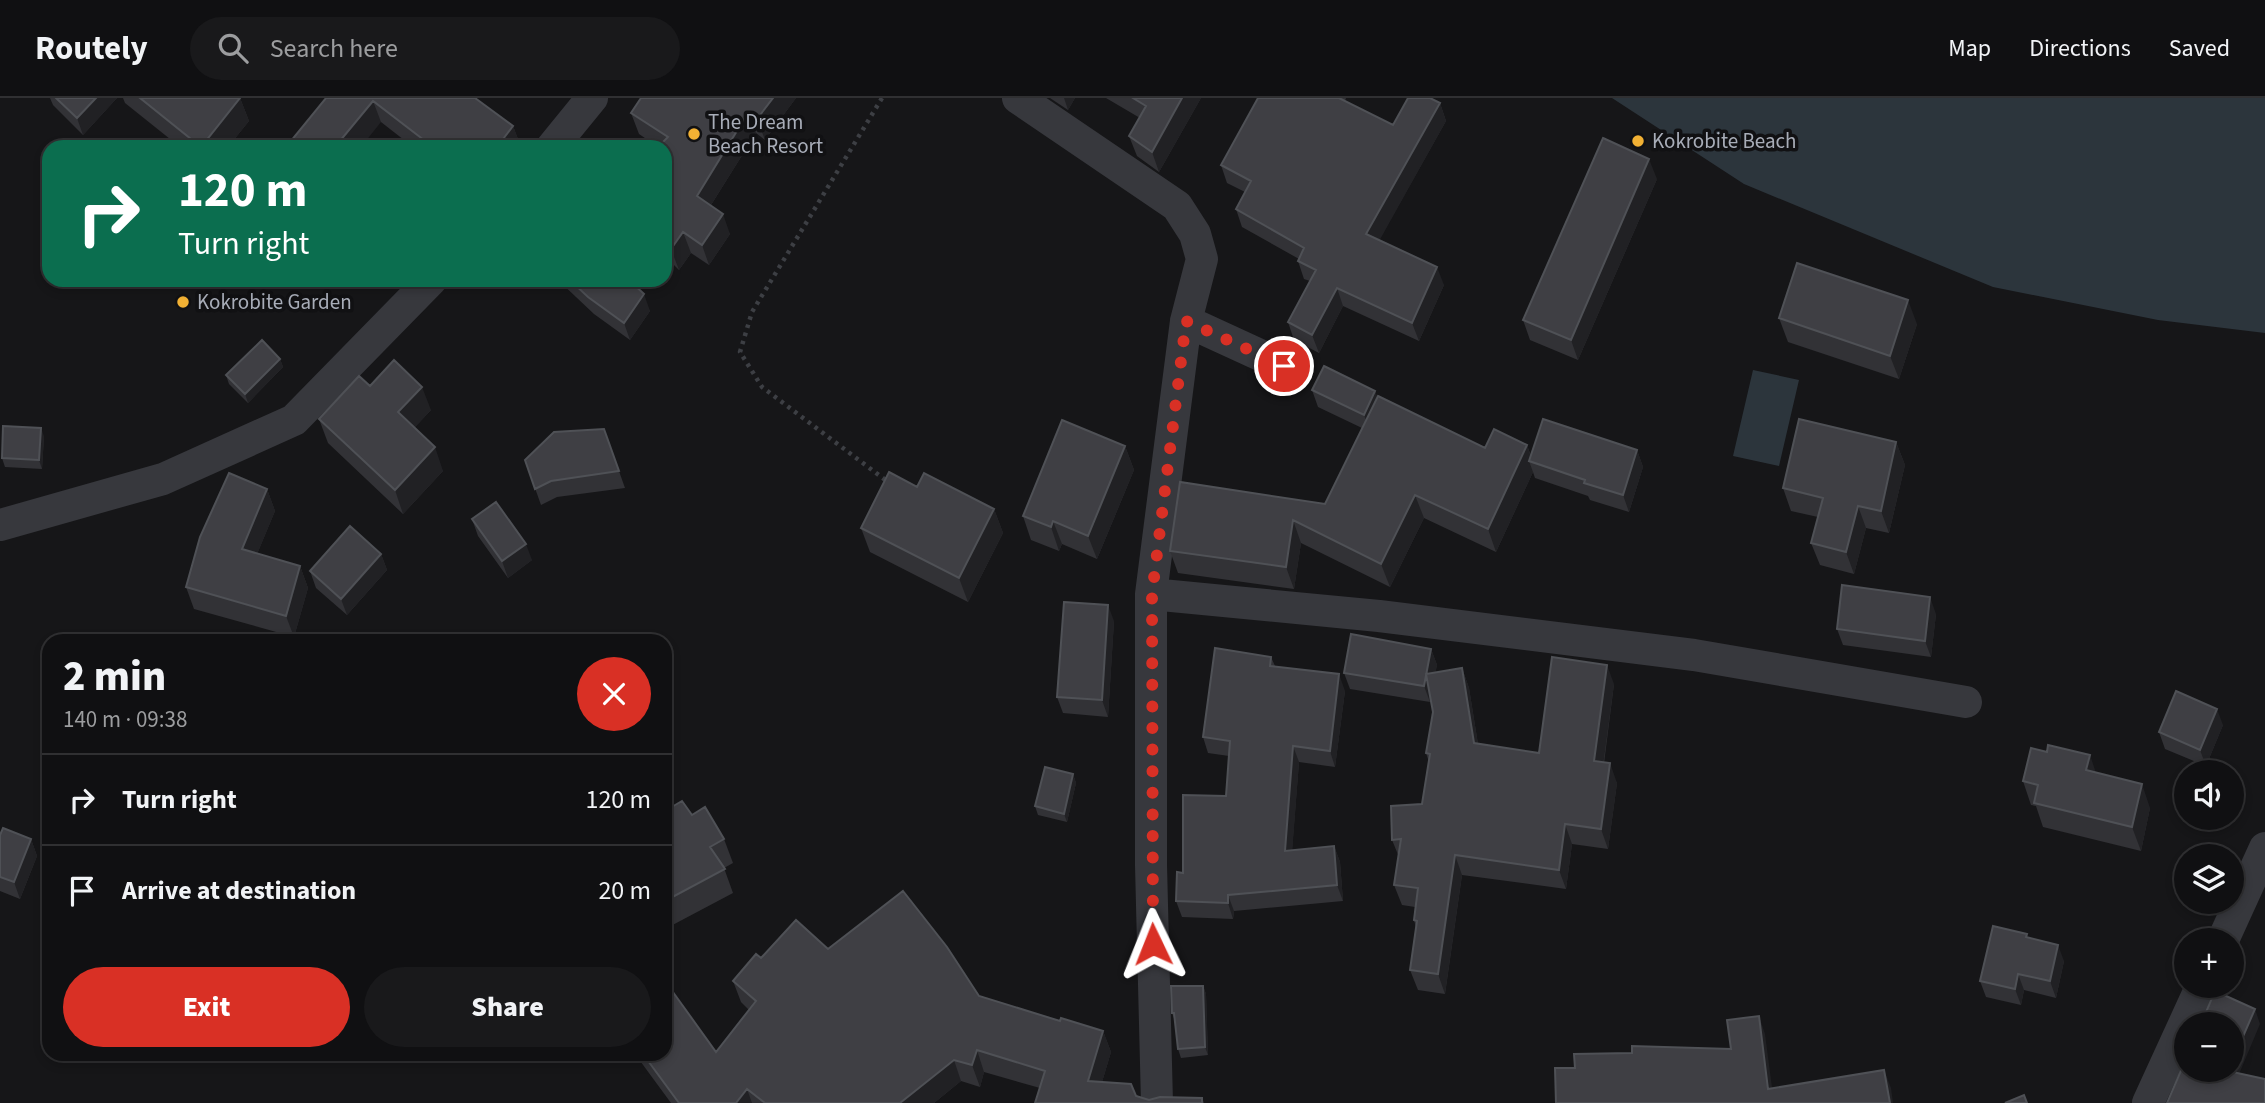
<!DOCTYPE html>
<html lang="en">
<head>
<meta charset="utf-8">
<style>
  body { margin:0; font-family:"Source Sans 3",sans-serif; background:#19191b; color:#f1f3f6; height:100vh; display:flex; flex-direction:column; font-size:26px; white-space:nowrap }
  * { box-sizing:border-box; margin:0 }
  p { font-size:23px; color:#9c9d9f }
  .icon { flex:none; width:38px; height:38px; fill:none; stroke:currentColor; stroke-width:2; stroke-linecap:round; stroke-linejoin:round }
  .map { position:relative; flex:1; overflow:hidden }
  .drawer { position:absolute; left:42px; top:536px; width:630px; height:427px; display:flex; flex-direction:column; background:#101012; border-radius:21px; box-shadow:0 4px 10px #0003,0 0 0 2px #303032 }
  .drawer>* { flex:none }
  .top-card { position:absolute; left:42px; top:42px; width:630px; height:147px; border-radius:21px; box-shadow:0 4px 10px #0003,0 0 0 2px #303032; background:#0b6e4f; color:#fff; overflow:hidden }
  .controls { position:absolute; left:2174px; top:662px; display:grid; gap:14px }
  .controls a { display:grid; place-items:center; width:70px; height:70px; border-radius:50%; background:#101012; box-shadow:0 4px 10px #0003,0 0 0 2px #303032; font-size:35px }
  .pin { position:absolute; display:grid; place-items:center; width:60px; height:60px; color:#fff; margin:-30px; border:4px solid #fff; border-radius:50%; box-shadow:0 2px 7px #0007 }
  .me { position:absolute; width:77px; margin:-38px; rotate:358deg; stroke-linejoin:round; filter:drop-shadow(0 0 5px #0008) }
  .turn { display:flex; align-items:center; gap:24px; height:147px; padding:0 21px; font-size:32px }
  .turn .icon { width:91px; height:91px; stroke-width:2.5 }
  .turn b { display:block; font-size:49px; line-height:60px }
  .round { display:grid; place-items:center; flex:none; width:74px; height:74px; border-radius:37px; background:#19191b }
  .summary { display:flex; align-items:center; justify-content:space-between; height:119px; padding:0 21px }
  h1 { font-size:42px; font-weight:800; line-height:52px }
  .button { display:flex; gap:14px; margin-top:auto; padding:14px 21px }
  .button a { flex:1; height:80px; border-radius:42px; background:#d93025; color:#fff; font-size:28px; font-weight:800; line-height:80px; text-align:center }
  .button a+a { background:#19191b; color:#f1f3f6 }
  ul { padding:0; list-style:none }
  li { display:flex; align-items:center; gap:21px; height:91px; padding:0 21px; border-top:2px solid #303032 }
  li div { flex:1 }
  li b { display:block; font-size:26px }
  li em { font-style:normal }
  header { display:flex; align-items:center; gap:42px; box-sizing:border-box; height:98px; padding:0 35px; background:#101012; border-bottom:2px solid #303032 }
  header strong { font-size:33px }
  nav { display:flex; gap:38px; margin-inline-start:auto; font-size:24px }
  .search { width:490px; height:63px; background:#19191b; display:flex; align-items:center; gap:18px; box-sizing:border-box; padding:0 24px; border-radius:38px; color:#9c9d9f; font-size:26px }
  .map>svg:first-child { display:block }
</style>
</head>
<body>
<header>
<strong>Routely</strong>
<div class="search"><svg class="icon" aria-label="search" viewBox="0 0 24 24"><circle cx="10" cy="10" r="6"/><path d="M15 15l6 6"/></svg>Search here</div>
<nav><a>Map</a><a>Directions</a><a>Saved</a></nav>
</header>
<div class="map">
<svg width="2265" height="1005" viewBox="0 0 2265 1005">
  <rect width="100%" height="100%" fill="#161618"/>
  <!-- water -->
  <path fill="#2c353c" d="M1612,0H2265V235L2158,222L1993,189L1744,86Z
    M1753,272L1799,282L1779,368L1733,358Z"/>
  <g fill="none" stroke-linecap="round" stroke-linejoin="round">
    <!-- path -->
    <path stroke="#3d3f44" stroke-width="4.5" stroke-dasharray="3.5 5" stroke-linecap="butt" d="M882,0L752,214L740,254L762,289L888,384"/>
    <!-- minor -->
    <path stroke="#37383d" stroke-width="32" d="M1018,0L1177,108L1195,136L1202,161L1186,223L1151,496V767L1157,1005
      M552,49L592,0
      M1186,223L1284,268
      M0,427L163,381L294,322L431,182
      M1151,496L1379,518L1694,557L1966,604
      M2223,842L2265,750
      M2148,1005L2202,887"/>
  </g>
  <!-- wall -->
  <path fill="#323236" d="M50,0H117L83,37L53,7Z
    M123,0H240L249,23L228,49H180L125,5Z
    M326,0H475L513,28L521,49H413L381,24Z
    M796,0L765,42L756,35L711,107L730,136L709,167L691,155L679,172L665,158V49H658L639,36L631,15Z
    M1050,0H1075L1068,12Z
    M1106,0H1201L1159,74L1137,58L1129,38L1140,20Z
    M1258,0H1346L1345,3L1393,27L1440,5L1446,23L1379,142L1444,187L1419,243L1343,208L1319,255L1294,242L1288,224L1310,183L1304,181L1298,163L1299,161L1242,129L1236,111L1245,94L1227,85L1221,67Z
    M1657,81L1578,262L1530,242L1523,222Z
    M558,182H629L650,213L630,242L594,216Z
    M1779,220L1917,226L1899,281L1788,244Z
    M280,261L283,269L248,305L229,286L226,277Z
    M370,288L431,312L414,330L443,373L403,416L328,345L319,321Z
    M1312,292L1375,293L1377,299L1485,350L1527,347L1531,358L1637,352L1643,369L1629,414L1590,402L1588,398L1535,380L1533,374L1496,454L1424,420L1390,489L1301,445L1294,491L1178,475L1170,453L1325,406L1362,330L1318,309Z
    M604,331L625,390L557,399L541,407L525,362Z
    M44,338L42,371L5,369L2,360Z
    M1896,344L1905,367L1889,435L1866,430L1854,476L1820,467L1811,445L1818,419L1791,413L1783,390Z
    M1125,348L1134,372L1097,461L1062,446L1059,453L1031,442L1023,418Z
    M917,389L994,411L1003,435L968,504L870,454L861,430Z
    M267,391L275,413L257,456L300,468L308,490L294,539L194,511L186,489Z
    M472,421L532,462L508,480L478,438Z
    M381,456L387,472L347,517L316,490L310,473Z
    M1936,516L1931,559L1843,547L1837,531Z
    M1114,523L1108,619L1063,615L1057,599Z
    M1431,551L1437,567L1435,575L1462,570L1469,590L1478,646L1539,655L1614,586L1604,665L1617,685L1608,751L1572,746L1566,791L1462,777L1445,896L1418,892L1410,872L1416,830L1414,822L1415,809L1402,807L1394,787L1399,759L1392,742L1422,706L1429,664L1426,655L1433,614L1431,601L1430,604L1350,591L1344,575Z
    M1271,559L1275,568L1345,593L1335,669L1299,664L1292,752L1334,748L1340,764L1343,803L1234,813L1233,821L1182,819L1176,803L1183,775L1226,698L1229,658L1208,655L1203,639Z
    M2223,627L2206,668L2165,651L2159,634Z
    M665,666L672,709L692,717L724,741L733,765L724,770L733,795L665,831Z
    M2096,675L2150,710L2141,753L2043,729L2036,708L2031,707L2023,683Z
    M1073,676L1076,685L1067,724L1038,717L1035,708Z
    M0,737L31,741L37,758L20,801L0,793Z
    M2027,836L2028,840L2064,863L2056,900L2024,892L2021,907L1986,899L1980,883Z
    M828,851L1060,923L1103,933L1111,954L1102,984L1149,1002L1202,1000L1204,1005H1035L1040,990L984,974L980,989L961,983L934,1005H671L635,956L716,954L749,912L741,904L733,883L761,860Z
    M1203,888L1206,896L1208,957L1181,960L1178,951L1175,923L1172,915Z"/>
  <!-- shaded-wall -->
  <path fill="#212124" d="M96,0H117L83,37L77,20Z
    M240,0L249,23L228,49H201Z
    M773,0H796L765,42L757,21Z
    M1064,0H1075L1068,12Z
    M1182,0H1201L1159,74L1152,54Z
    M373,3L381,24L361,49H335Z
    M1440,5L1446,23L1373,154L1366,136Z
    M748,15L756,35L704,118L697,98Z
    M513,28L521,49H497Z
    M1649,61L1657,81L1578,262L1571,242Z
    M723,116L730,136L709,167L702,147Z
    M683,134L691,155L679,172L671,151Z
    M1437,169L1444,187L1419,243L1412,225Z
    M1337,190L1343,208L1319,255L1312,237Z
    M644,196L650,213L630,242L624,225Z
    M1908,202L1917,226L1899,281L1890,258Z
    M280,261L283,269L248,305L245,296Z
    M422,289L431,312L407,338L398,314Z
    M1375,293L1381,309L1370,333L1364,317Z
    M41,330L44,338L42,371L39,362Z
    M1896,344L1905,367L1889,435L1881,413Z
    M1527,347L1533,365L1529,363L1533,374L1496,454L1488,431Z
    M1125,348L1134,372L1097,461L1088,438Z
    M435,349L443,373L403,416L395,392Z
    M1637,352L1643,369L1629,414L1623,397Z
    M267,391L275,413L250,473L242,451Z
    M1415,397L1424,420L1390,489L1381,466Z
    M1858,408L1866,430L1854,476L1846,454Z
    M994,411L1003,435L968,504L959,480Z
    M1293,422L1301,445L1294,491L1286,469Z
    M1053,423L1062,446L1059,453L1051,429Z
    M526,446L532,462L508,480L502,463Z
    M381,456L387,472L347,517L341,501Z
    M300,468L308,490L294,539L286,518Z
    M1930,499L1936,516L1931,559L1925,543Z
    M1108,507L1114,523L1108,619L1102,602Z
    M1431,551L1437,567L1430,604L1424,588Z
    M1607,567L1614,586L1601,683L1594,663Z
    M1462,570L1469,590L1481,665L1474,645Z
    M1339,576L1345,593L1335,669L1330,653Z
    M2217,611L2223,627L2206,668L2200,652Z
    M1293,648L1299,664L1291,769L1285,753Z
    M2090,657L2098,681L2086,672Z
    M1610,665L1617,685L1608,751L1601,731Z
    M665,666L675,726L667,702L665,693Z
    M1073,676L1076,685L1067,724L1064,716Z
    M2142,686L2150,710L2141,753L2132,729Z
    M1565,726L1572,746L1566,791L1559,772Z
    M31,741L37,758L20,801L14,784Z
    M1334,748L1340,764L1343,803L1337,787Z
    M1455,757L1462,777L1445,896L1438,876Z
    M1228,797L1234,813L1233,821L1228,805Z
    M2058,847L2064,863L2056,900L2050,883Z
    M2018,876L2024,892L2021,907L2015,891Z
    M1203,888L1206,896L1208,957L1205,949Z
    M2255,911L2260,926L2234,988L2228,973L2229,971H2231V966Z
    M1759,918L1765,936L1774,1005L1768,991Z
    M1103,933L1111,954L1096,1004L1088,983Z
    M977,952L984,974L980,989L972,967Z
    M954,962L961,983L934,1005H900Z
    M1884,972L1891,990L1893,1005H1890Z
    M747,991L752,1005H736Z"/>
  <!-- building -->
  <path fill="#3f3f44" stroke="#4f5156" stroke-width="2" d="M56,0H96L77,20Z
    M140,0H240L201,49Z
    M326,0H475L513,28L497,49H433L373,3L335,49H286Z
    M641,0H773L757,21L748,15L697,98L723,116L702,147L683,134L671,151L665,145V49H658L668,39L631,15Z
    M1133,0H1182L1152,54L1129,38L1146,8Z
    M1258,0H1339L1393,27L1408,0H1430L1440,5L1366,136L1437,169L1412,225L1337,190L1312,237L1288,224L1316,172L1298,163L1304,150L1236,111L1251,83L1221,67Z
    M1603,40L1649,61L1571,242L1523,222Z
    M1797,165L1908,202L1890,258L1779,220Z
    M570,182H629L644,196L624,225L588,199Z
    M262,242L280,261L245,296L226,277Z
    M394,262L422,289L398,314L435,349L395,392L319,321L359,278L370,288Z
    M1324,268L1375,293L1364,317L1312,292Z
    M1378,298L1485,350L1494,331L1527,347L1488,431L1415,397L1381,466L1293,422L1286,469L1170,453L1180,384L1325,406Z
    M1543,321L1637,352L1623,397L1584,385L1585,382L1529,363Z
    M1799,321L1896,344L1881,413L1858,408L1846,454L1811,445L1823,400L1783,390Z
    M1062,322L1125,348L1088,438L1053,423L1051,429L1023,418Z
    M3,328L41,330L39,362L2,360Z
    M604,331L619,373L551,383L535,391L525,362L554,334Z
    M889,374L917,389L924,375L994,411L959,480L861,430Z
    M229,375L267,391L242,451L300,468L286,518L186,489L200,439Z
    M496,404L526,446L502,463L472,421Z
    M350,428L381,456L341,501L310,473Z
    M1842,487L1930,499L1925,543L1837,531Z
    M1064,504L1108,507L1102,602L1057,599Z
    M1351,536L1431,551L1424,588L1344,575Z
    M1215,550L1271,559L1270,568L1339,576L1330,653L1293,648L1285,753L1334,748L1337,787L1228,797V805L1176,803L1177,774L1183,775V697L1226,698L1230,643L1203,639Z
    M1552,559L1607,567L1594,663L1610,665L1601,731L1565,726L1559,772L1455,757L1438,876L1410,872L1417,823L1414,822L1418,790L1394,787L1401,741L1392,742L1391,708L1422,706L1430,656L1426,655L1433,614L1426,576L1462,570L1474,645L1539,655Z
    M2176,593L2217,611L2200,652L2159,634Z
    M2048,647L2090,657L2086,672L2142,686L2132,729L2034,705L2038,687L2023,683L2031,650L2047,654Z
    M1045,669L1073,676L1064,716L1035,708Z
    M682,703L692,717L705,709L724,741L710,749L725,771L665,803V713Z
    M3,730L31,741L14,784L0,779V737Z
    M903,793L947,849L979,898L1060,923L1061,920L1103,933L1088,983L1131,986L1136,998L1149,1002L1160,999L1202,1000V1005H1035L1045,973L977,952L972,967L954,962L900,1005H765L747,991L736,1005H679L643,956H665V883L716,954L756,903L733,883L756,856L761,860L796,822L828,851Z
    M1993,828L2027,836L2026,839L2058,847L2050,883L2018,876L2015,891L1980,883Z
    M1171,888H1203L1205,949L1178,951L1174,915H1172Z
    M2215,893L2255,911L2231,966V926H2201Z
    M1759,918L1768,991L1884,972L1890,1005H1556L1555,970H1575L1574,956L1632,955V948L1731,951L1727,922Z
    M2186,961V971H2229L2228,973L2265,981V1005H2167Z
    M2024,997L2027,1005H2005Z"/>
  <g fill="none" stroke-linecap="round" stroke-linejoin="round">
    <!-- route -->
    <path stroke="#d93025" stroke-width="12" stroke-dasharray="0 21.6" d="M1153,846L1152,496L1186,223L1284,268"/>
  </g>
  <!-- markers -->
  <g fill="#f2b134" stroke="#111113" stroke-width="2.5">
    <circle cx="694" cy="36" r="7"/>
    <circle cx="1638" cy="43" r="7"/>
    <circle cx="183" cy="204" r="7"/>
  </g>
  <g text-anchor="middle" stroke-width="7" stroke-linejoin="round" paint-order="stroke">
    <!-- poi labels -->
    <g font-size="21" fill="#a8adb8" stroke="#111113" text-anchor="start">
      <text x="708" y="31">The Dream<tspan x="708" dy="24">Beach Resort</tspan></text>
      <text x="1652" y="50">Kokrobite Beach</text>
      <text x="197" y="211">Kokrobite Garden</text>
    </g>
  </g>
</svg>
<div class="controls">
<a><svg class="icon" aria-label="sound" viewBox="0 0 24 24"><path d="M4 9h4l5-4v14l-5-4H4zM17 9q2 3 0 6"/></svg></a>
<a><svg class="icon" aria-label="layers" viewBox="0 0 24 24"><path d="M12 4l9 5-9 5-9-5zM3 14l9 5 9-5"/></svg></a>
<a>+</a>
<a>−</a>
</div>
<div class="pin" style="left:1284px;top:268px;background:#d93025"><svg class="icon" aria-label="arrive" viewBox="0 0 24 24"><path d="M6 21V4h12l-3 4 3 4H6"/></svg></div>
<svg class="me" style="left:1153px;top:846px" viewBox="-20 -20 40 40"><path d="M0-17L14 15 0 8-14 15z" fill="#d93025" stroke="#fff" stroke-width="4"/></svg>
<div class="top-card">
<div class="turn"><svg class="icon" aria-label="right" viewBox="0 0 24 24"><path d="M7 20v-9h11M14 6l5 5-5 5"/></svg><div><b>120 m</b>Turn right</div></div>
</div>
<section class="drawer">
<div class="summary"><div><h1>2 min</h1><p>140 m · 09:38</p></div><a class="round" style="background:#d93025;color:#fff"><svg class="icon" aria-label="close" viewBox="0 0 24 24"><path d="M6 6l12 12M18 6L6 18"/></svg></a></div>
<ul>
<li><svg class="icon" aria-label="right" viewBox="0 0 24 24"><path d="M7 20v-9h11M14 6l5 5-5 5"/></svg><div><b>Turn right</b></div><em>120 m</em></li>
<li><svg class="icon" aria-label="arrive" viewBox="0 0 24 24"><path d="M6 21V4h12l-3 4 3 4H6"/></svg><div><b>Arrive at destination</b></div><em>20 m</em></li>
</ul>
<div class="button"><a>Exit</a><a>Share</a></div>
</section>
</div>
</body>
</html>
